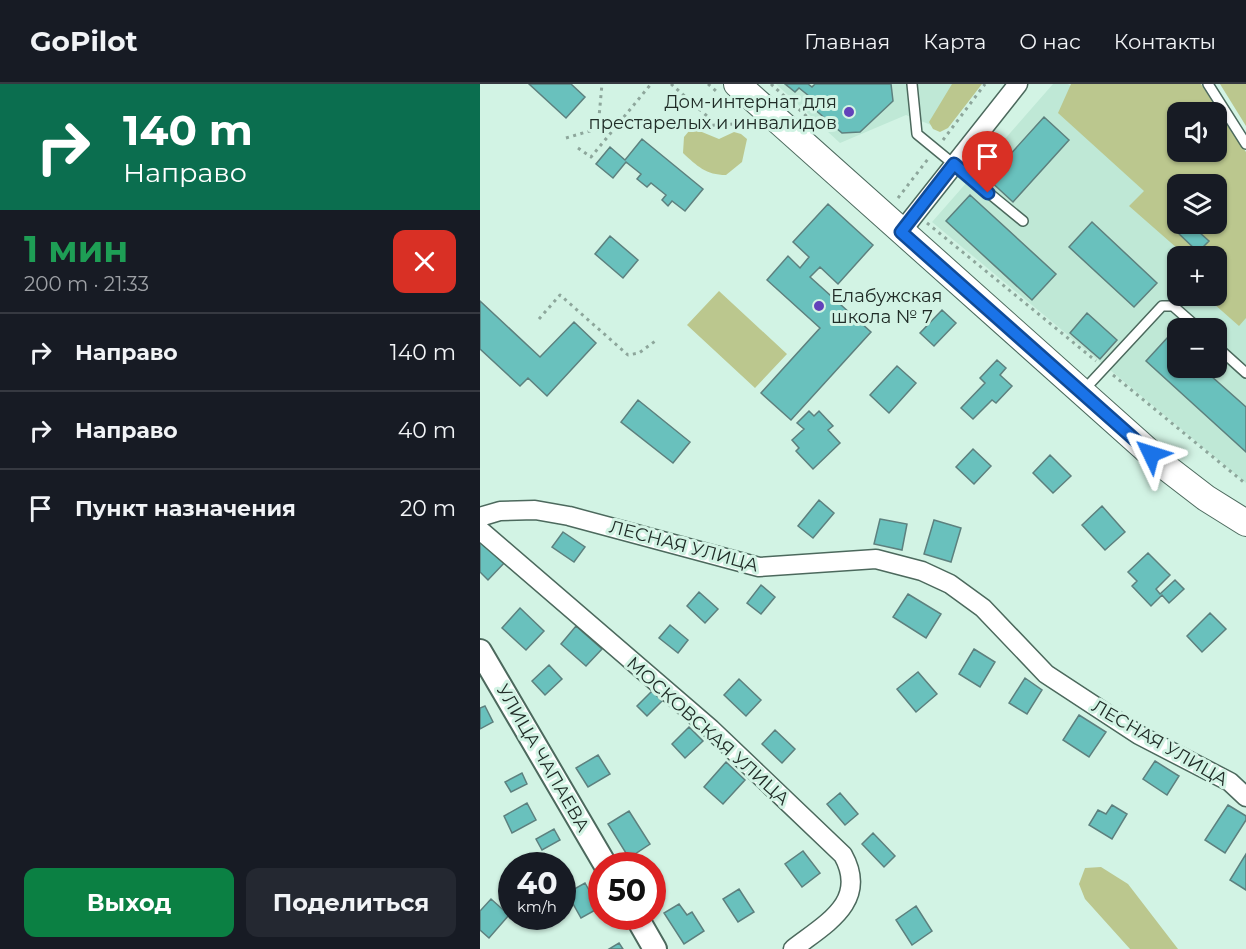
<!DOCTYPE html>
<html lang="ru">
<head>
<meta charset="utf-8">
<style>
  body { margin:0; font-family:Montserrat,sans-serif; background:#242831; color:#f1f3f6; height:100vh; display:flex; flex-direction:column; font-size:22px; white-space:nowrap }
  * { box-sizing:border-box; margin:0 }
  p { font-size:20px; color:#9ea1a6 }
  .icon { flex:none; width:33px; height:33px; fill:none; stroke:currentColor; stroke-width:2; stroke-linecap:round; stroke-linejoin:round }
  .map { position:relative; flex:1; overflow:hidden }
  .sheet { display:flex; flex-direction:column; background:#171b24; width:480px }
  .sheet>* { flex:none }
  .guide { background:#0b6e4f; color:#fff; overflow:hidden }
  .fabs { position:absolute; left:687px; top:18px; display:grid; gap:12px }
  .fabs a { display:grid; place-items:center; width:60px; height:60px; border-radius:12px; background:#171b24; box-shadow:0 2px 4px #0004; font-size:30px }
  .speed { position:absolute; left:18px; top:768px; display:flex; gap:12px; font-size:30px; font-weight:700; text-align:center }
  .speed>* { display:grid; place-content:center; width:78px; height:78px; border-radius:50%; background:#171b24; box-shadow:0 2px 4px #0004; line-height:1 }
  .speed small { font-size:15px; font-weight:400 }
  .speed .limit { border:9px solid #d22; background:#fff; color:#111 }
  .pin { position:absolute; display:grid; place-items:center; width:51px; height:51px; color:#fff; margin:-62px -26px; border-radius:50% 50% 50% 0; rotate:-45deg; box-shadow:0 0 6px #0007 }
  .pin .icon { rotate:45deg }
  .me { position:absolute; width:66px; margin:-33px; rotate:311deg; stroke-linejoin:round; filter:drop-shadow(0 0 4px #0008) }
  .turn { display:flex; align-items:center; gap:21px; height:126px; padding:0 24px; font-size:27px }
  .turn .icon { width:78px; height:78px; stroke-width:2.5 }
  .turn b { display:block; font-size:42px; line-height:51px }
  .round { display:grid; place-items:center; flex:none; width:63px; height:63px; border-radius:12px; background:#242831 }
  .summary { display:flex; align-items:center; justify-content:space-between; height:102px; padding:0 24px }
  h1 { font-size:36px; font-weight:700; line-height:45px; color:#1e9e55 }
  .action { display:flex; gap:12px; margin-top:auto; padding:12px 24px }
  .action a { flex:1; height:69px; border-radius:12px; background:#0b8043; color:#fff; font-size:24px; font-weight:700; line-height:69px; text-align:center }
  .action a+a { background:#242831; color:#f1f3f6 }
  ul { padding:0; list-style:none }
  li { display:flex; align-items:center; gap:18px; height:78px; padding:0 24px; border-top:2px solid #363941 }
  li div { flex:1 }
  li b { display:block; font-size:22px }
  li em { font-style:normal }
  header { display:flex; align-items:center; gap:36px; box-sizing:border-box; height:84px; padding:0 30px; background:#171b24; border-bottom:2px solid #363941 }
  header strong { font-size:28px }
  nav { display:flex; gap:33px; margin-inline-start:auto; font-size:21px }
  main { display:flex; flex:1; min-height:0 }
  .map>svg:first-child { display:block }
</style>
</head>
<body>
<header>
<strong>GoPilot</strong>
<nav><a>Главная</a><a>Карта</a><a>О нас</a><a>Контакты</a></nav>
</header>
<main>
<section class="sheet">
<div class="guide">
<div class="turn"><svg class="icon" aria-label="right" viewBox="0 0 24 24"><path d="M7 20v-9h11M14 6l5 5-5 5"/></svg><div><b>140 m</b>Направо</div></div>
</div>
<div class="summary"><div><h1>1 мин</h1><p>200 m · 21:33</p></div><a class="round" style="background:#d93025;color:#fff"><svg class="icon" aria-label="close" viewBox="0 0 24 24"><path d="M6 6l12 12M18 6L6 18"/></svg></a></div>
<ul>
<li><svg class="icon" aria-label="right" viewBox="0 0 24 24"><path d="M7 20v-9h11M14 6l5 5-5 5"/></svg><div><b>Направо</b></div><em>140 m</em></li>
<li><svg class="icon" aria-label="right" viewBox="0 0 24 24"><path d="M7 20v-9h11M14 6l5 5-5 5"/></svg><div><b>Направо</b></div><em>40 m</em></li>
<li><svg class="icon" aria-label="arrive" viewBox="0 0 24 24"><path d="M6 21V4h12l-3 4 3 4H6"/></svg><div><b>Пункт назначения</b></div><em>20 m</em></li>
</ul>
<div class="action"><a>Выход</a><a>Поделиться</a></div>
</section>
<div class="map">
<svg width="766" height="865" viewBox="0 0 766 865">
  <rect width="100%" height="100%" fill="#d2f3e4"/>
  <!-- built -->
  <path fill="#bfe8d6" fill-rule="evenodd" d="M296,0H483L456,43L426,31L360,59Z
    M573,0H588L718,100H698V140L766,137V399L452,138ZM698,172H736V212H698ZM698,244H736V284H698Z"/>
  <!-- green -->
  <path fill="#bbc78e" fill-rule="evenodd" d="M472,0H502L468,44L460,48L453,45L449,38Z
    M591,0H721L766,68V234L759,242L725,212H736V172H706L649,122L664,107L578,29ZM698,28H736V68H698ZM698,100H736V140H698Z
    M740,0H766V42Z
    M217,46L239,55L254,48L261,50L267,55L262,78L246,91C226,91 217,82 203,69L204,53L209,47Z
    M239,207L307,270L275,304L207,241Z
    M621,783L648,800L698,865H650L605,815L599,800L605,784Z"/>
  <!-- building -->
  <path fill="#69c1bd" stroke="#5d807e" stroke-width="1.5" d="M49,0H91L105,13L86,34Z
    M305,0H328L332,3L335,0H411L413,17L380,48L362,49L325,17L329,12L319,4L315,8Z
    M564,33L589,56L533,118L508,95Z
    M162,55L223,105L205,127L192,117L188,122L182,116L186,111L171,99L167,103L157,95L161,90L146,78L133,94L116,80L130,63L145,76Z
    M490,111L576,190L552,216L466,137Z
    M348,120L393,161L358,200L340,183L330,193L391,248L311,336L281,309L340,244L287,196L308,172L320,184L329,173L313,158Z
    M612,138L677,199L654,223L589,163Z
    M703,140H710L729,157L718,168L696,147Z
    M130,152L158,176L143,194L115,170Z
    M0,217L60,273L94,238L116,259L67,312L48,294L40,302L0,265Z
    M462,226L476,239L454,262L440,249Z
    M607,229L637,256L620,275L590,249Z
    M688,253L698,261V284H722L766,323V368L666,277Z
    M517,276L526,284L520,291L532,302L516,319L512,316L493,335L481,324L505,299L500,294Z
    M417,282L436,299L409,329L390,311Z
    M158,316L210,358L193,379L141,338Z
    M329,327L334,332L339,327L353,342L348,346L360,359L333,385L316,367L319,364L312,356L324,345L317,339Z
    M493,365L511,382L494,400L476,383Z
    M570,371L591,392L573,409L553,389Z
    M339,416L354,429L333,454L318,442Z
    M622,422L645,448L625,466L602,441Z
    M400,435L427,440L422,466L394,460Z
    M454,436L481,444L471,478L444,470Z
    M83,448L105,463L94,478L72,463Z
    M0,452L26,477L8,496L0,488Z
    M668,469L690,491L676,505L680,510L695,496L704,505L689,519L682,511L671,522L652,502L657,497L648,488Z
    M281,501L295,513L281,530L267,519Z
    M219,508L238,525L225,539L207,522Z
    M428,510L461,530L446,554L413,533Z
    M40,524L64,547L46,566L22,544Z
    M730,529L746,545L722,568L707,552Z
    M190,541L208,556L198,569L179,554Z
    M96,542L122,565L106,582L81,560Z
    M494,565L515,578L500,603L479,590Z
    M69,581L82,595L65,611L52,597Z
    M438,588L457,610L436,628L417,605Z
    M545,594L562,606L547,630L529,619Z
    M259,595L281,616L266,632L244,611Z
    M172,607L182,617L167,632L157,622Z
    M5,622L13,638L0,645V624Z
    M599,631L626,648L609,673L583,656Z
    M209,643L223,657L205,674L192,660Z
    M295,646L315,665L302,679L282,660Z
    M118,671L130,690L108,703L96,684Z
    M675,677L699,692L687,711L663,695Z
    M246,678L265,696L243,720L224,703Z
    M42,689L47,700L31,708L25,698Z
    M360,709L378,730L365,741L347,720Z
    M47,719L56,736L32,749L24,732Z
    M632,721L647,730L632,755L609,741L618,726L626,730Z
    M748,721L766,732V736L745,769L725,756Z
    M149,727L170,760L149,774L128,740Z
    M74,745L80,756L62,766L56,755Z
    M393,749L415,772L404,783L382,760Z
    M323,767L340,789L322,803L305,780Z
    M766,770V806L750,796Z
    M105,799L119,824L101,834L87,809Z
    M259,805L274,828L258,838L243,815Z
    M11,815L29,831L9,854L0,846V827Z
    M199,820L207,831L212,828L224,847L204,860L184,829Z
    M436,822L452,847L432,861L416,836Z
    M139,859L143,865H129Z"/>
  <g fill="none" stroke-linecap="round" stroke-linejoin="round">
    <defs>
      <path id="service" d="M432,0L437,50L543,137
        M728,0L766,60
        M736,262L766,289
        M603,307L682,222H693L718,244"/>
      <path id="minor" d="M421,148L538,0
        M0,433L20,427L55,426L89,432L279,483L396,475L442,487L470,500L503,524L566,590L659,651L750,698L766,713
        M0,446L231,645L363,771C389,818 345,840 313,865"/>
      <path id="tertiary" d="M0,567L126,782
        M156,832L175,865"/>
      <path id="secondary" d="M257,0L687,384L726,414L766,439"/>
    </defs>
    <!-- service casing -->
    <use href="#service" stroke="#4c695d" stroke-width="12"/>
    <!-- minor casing -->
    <use href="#minor" stroke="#4c695d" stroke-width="21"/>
    <!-- tertiary casing -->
    <use href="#tertiary" stroke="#4c695d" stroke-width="26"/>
    <!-- secondary casing -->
    <use href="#secondary" stroke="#4c695d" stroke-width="28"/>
    <!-- path -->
    <path stroke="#8da69b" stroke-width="3" stroke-dasharray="3 4.5" stroke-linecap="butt" d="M191,0L237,41L269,39
      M228,0L237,8
      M291,0L334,39
      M118,44L122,0
      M86,54L140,38L155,44L237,41
      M463,56L505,0
      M98,64L111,73L171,0
      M418,114L448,75
      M447,139L616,277
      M59,235L80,211L148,271L159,269L178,255
      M633,291L766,400"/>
    <!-- service -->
    <use href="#service" stroke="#fff" stroke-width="9"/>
    <!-- minor -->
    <use href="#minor" stroke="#fff" stroke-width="18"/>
    <!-- tertiary -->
    <use href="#tertiary" stroke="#fff" stroke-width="22"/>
    <!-- secondary -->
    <use href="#secondary" stroke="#fff" stroke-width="26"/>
  </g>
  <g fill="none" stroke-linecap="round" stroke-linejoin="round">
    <defs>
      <path id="route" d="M508,109L474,80L421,148L671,370"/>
    </defs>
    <!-- route casing -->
    <use href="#route" stroke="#114b97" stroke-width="15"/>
    <!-- route -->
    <use href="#route" stroke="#1a73e8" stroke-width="10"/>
  </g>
  <!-- markers -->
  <g fill="#6242ba" stroke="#d2f3e4" stroke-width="2">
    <circle cx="369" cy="28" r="6"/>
    <circle cx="339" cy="222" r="6"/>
  </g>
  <g text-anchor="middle" stroke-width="6" stroke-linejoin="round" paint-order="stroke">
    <!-- poi labels -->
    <g font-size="18" fill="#202c27" stroke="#d2f3e4" text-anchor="end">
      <text x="357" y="24">Дом-интернат для<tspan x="357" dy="21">престарелых и инвалидов</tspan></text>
      <text x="351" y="218" text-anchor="start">Елабужская<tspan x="351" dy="21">школа № 7</tspan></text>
    </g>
    <!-- street labels -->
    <g font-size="18" fill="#202c27" stroke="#d2f3e4">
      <text transform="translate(204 462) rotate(15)" y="6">ЛЕСНАЯ УЛИЦА</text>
      <text transform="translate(228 647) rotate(42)" y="6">МОСКОВСКАЯ УЛИЦА</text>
      <text transform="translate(680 659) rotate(30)" y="6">ЛЕСНАЯ УЛИЦА</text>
      <text transform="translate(63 674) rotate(60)" y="6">УЛИЦА ЧАПАЕВА</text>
    </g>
  </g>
</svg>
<div class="fabs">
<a><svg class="icon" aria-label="sound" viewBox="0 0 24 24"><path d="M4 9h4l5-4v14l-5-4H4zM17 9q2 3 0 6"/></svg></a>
<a><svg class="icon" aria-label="layers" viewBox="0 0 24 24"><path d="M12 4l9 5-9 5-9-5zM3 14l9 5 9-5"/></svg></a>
<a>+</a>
<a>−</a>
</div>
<div class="speed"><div>40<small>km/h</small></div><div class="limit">50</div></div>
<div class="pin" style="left:508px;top:109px;background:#d93025"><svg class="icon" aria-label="arrive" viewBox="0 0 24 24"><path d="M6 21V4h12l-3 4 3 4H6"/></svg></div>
<svg class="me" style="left:671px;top:370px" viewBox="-20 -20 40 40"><path d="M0-17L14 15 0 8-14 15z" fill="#1a73e8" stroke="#fff" stroke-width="4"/></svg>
</div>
</main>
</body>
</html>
